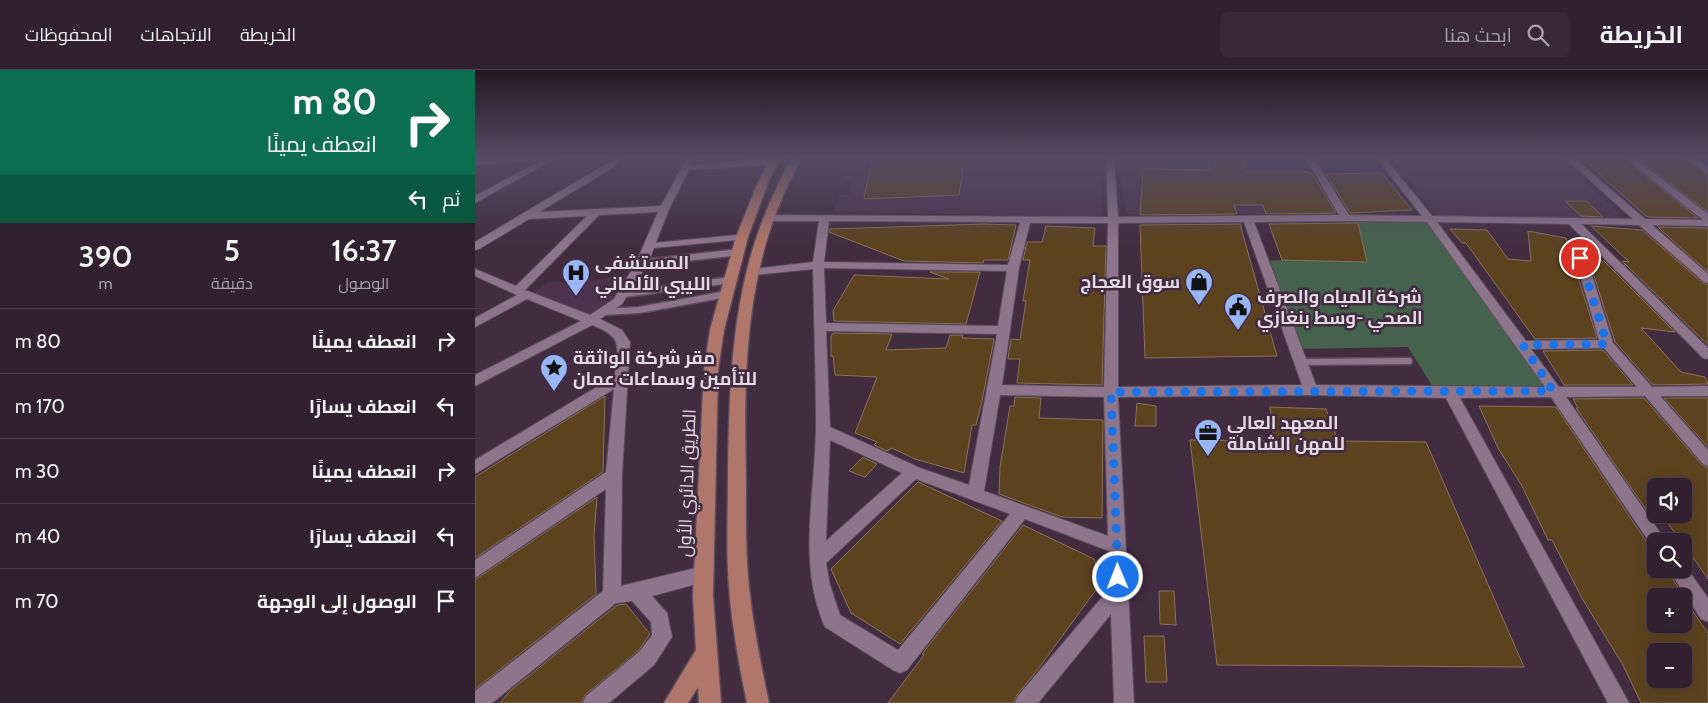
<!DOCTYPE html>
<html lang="ar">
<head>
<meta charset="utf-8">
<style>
  body { margin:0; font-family:Cabin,Cairo,sans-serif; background:#392938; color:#f1f3f6; direction:rtl; height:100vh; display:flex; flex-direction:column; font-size:19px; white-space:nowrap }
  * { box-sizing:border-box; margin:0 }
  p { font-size:16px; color:#a8a3ab }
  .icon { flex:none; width:28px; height:28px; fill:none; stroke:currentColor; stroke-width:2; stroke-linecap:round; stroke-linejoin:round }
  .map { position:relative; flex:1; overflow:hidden; direction:ltr }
  .side { display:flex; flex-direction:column; background:#312130; width:475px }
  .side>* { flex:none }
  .top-card { background:#0b6e4f; color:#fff; overflow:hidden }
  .tools { position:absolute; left:1172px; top:408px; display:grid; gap:10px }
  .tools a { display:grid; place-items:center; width:45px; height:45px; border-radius:8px; background:#312130; box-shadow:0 5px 20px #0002,0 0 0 1px #4c3e4c; font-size:25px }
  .pin { position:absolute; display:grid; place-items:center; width:42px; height:42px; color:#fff; margin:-21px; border:2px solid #fff; border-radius:50%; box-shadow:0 1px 5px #0007 }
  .me { position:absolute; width:55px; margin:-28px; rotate:359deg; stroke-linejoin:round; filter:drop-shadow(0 0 4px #0008) }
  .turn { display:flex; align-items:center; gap:18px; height:105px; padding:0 15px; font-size:22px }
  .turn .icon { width:65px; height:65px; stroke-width:2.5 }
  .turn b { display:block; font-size:35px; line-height:42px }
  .then { display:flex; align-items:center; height:48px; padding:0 15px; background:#0003; gap:10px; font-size:19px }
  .eta { display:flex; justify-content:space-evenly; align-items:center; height:85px; text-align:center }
  .eta b { font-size:30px; font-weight:600; line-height:35px }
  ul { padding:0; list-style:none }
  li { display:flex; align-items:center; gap:15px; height:65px; padding:0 15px; border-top:1px solid #4c3e4c }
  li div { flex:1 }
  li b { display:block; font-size:19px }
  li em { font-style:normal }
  header { display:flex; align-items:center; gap:30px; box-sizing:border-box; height:70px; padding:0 25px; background:#312130; border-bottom:1px solid #4c3e4c }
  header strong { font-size:24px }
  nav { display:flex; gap:28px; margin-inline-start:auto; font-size:18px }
  .search { width:350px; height:45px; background:#392938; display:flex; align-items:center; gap:12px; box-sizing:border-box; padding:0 18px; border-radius:8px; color:#a8a3ab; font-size:19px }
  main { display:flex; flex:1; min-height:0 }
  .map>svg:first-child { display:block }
</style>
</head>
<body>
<header>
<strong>الخريطة</strong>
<div class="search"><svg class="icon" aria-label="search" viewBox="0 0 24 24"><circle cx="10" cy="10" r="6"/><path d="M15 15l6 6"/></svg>ابحث هنا</div>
<nav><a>الخريطة</a><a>الاتجاهات</a><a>المحفوظات</a></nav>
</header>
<main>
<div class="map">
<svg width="1233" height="633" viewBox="0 0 1233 633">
  <rect width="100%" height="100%" fill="#412c40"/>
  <!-- built -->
  <path fill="#4d334d" d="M378,87H624L628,147L359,142L365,125L375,124L378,110H368Z
    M643,87H824L859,144H651Z
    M916,87H1083L1152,150L963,147Z
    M156,205L138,230L125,240L112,246L56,225L72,212L112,211Z"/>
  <!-- green -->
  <path fill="#45634c" d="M869,149H956L1078,321L961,322L933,277L824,279L790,191L882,187Z"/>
  <!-- building -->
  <path fill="#5c421f" stroke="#877359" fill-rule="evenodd" d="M397,87H490L484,125L389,129Z
    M733,87H767L771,102H834L838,105L861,143L791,144L788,135H759L762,144L665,145L668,99L735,100Z
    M1105,87H1147L1223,148L1172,147Z
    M1161,87H1206L1233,106V142Z
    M907,103L937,140L875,143L851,104Z
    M1090,131H1111L1128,147L1106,146Z
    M883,153L892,192L807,190L794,154Z
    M509,154L541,155L533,190H509L508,193L429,191L354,162L355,159Z
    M765,154L802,286L670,288L665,155Z
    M571,156L620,158L618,176H631L627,315L542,313L545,289H533L536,269L545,270L551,231H548L555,190H548L552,172H567Z
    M1116,156L1167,160L1228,213L1233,215V275L1147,191L1154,192Z
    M1183,157L1233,158V202L1186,160Z
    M975,159L1012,160L1033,189L1056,191L1053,161L1091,168L1122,268L1060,269L991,173H987Z
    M1114,190L1129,191L1200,262L1166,258L1206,302L1230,307L1233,314L1178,315L1140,272Z
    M455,202H505L491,254L359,251L358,241L379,205L474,209Z
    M359,263L417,264L411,280L471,278L475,265H488L487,268L519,269L507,331L501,355H497L489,403L440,389L417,378L412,381L399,375L402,372L380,363L402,307L360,305L358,286H356V265Z
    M1128,280L1158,315H1089L1068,281Z
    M130,326L128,402L0,488V407Z
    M540,327L566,328L564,348L628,350L627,448L587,447L524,424L525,397L535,336H539Z
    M1169,328L1227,395L1233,398V509L1209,475V471H1206L1186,444H1209V416H1181V454L1101,338H1103L1098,329Z
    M1189,328H1233V377Z
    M662,333L681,336V356H660Z
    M1004,336L1081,337L1175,477L1181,480V499H1191L1209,526H1181V554H1209V529L1233,563V633H1166L1148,595L1108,530L1077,470H1073L1047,416L1023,378ZM1181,581H1209V609H1181Z
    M795,337L851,339L863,371L951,372L1049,597L742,595L715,370L799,371Z
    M388,387L402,394L390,407L374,401Z
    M443,412L527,451L425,574L376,543L356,499Z
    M122,427L119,465L121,524L0,619V510Z
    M548,455L619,489L628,510L564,598L542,625L538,633H413L449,585L447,584Z
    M684,521H699L701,555L685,554Z
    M151,534L175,564L164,580L110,625L106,633H25L35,621L142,535Z
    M669,566H689L692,612H671Z"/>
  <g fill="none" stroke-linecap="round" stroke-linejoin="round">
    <defs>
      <path id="service-far1" d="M173,176L267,167
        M255,183L264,182"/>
      <path id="service" d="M167,193L264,182
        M149,224L256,210
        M128,242L164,240L252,224
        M826,292L934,291"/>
      <path id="minor" d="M39,87H83L0,133V126L67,90L0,95V89Z
        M139,87H148L137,98L64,142L186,136L212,87H220L216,95L300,88L304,91L300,94L214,100L194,139L173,193L147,234L125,249L147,260L155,272L147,405L146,516L229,496L235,498L238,504L235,510L229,512L177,526L192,543L197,567L179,595L134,633H108L111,626L165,581L177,565L176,552L157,531L141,533L17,633H0V621L128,521L131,419L0,508V490L131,402L139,319L0,404V390L140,306C142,276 150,268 117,255L0,316V305L106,251L52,229L0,257V248L42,225L0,206V199L41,216L112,146L54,149L4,179L0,180V172L131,94ZM183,142L161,193L139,229L115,245L50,220L124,145Z
        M631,87H639L643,147L864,145L830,87H838L874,145L947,146L901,87H909L957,146L1158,149L1089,87H1098L1170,149L1228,150L1149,87H1158L1233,144V156L1177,155L1233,204V213L1229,212L1164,155L1106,154L1233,278V289L1228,288L1125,184L1111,186L1138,273L1177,317L1233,316V326H1185L1233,380V396L1228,394L1170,326L1091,327L1191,471H1181V478L1177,476L1076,327L985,328L1154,633H1133L971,328L836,325L643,327L659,633H639L636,544L563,633H540L543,626L635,518L634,481L550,449L432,600L425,603L418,600L350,557C322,493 340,426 341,358C341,305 339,252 338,199L279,205L273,202L279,199L338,192L344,151H294L289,148L294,145L633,147ZM354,151L545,152L533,195L349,192ZM871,151L952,152L1070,317L841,315L779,152ZM769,152L827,315L643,317V153ZM962,152L1094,154L1119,179L1103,181L1100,188L1124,270L1051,271ZM555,153H633L629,317L527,315L544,198ZM349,198L532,201L523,256L351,253ZM351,261L522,264L494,415L445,398L355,357ZM1129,278L1162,317H1084L1056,279ZM525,325L629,327L633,466L509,421ZM355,370L427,403L351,471ZM441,409L535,444L423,580L365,545L355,515L351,493Z
        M1208,87H1217L1233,97V104Z
        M1209,494L1233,528V552L1226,549L1193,499H1209Z"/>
      <path id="primary" d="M297,87H307L294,110L273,167L249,260L243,300L238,526L246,633H224L223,617L213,633H189L221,580L218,526L229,300L235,260L261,167L284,110Z
        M317,87H327C314,112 302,137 294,163C269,242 269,326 271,408C271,444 270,481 274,517C278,556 286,595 294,633H272C264,595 257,556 254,517C251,480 253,443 253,407C254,325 256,240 283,163C292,136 304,112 317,87Z"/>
    </defs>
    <!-- service-far1 casing -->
    <use href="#service-far1" stroke="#5c4b5c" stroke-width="7"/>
    <!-- service casing -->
    <use href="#service" stroke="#5c4b5c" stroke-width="9"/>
    <!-- minor casing -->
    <use href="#minor" stroke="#5c4b5c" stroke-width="2"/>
    <!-- primary casing -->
    <use href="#primary" stroke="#5c4b5c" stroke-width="3"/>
    <!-- service-far1 -->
    <use href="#service-far1" stroke="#8d758c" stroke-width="5"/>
    <!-- service -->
    <use href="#service" stroke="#8d758c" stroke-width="6"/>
    <!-- minor -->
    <use href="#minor" fill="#8d758c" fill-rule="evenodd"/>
    <!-- primary -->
    <use href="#primary" fill="#af776b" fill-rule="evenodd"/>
  </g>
  <!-- sky -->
  <linearGradient id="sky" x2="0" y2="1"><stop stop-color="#241823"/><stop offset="0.5" stop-color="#544b64"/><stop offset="1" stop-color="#544b64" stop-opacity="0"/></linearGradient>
  <rect width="1233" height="175" fill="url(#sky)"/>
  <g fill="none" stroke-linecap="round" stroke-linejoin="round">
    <!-- route -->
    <path stroke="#1a73e8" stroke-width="9" stroke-dasharray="0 16.2" d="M643,507L636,322L1078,321L1048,275L1132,274L1105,188"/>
  </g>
  <!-- icons -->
  <defs>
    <symbol id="hospital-pin" viewBox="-11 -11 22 30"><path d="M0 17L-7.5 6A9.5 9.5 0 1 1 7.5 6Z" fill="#97b6fd" stroke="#412c40"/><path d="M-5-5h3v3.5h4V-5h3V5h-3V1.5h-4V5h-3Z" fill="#111"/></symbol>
    <symbol id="shop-pin" viewBox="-11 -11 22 30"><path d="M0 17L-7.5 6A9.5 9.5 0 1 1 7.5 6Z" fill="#97b6fd" stroke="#412c40"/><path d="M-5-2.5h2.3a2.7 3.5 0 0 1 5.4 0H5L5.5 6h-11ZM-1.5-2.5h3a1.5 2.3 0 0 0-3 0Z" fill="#111"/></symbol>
    <symbol id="civic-pin" viewBox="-11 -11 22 30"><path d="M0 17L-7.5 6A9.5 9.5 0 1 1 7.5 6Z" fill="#97b6fd" stroke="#412c40"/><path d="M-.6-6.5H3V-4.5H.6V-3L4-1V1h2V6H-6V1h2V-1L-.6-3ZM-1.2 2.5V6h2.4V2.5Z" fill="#111"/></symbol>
    <symbol id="sight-pin" viewBox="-11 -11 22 30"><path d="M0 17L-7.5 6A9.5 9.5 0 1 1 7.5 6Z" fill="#97b6fd" stroke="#412c40"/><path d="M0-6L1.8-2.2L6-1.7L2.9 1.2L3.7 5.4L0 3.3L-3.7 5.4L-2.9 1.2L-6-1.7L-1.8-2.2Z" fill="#111"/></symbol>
    <symbol id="office-pin" viewBox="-11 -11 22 30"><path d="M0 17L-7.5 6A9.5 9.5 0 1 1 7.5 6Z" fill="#97b6fd" stroke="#412c40"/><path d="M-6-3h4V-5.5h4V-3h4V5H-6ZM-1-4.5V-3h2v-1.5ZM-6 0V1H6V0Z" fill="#111"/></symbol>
  </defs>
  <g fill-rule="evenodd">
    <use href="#hospital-pin" x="85" y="187" width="32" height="43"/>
    <use href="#shop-pin" x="708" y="196" width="32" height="43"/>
    <use href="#civic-pin" x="747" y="221" width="32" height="43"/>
    <use href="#sight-pin" x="63" y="282" width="32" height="43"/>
    <use href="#office-pin" x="717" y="347" width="32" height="43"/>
  </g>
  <g text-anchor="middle" stroke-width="5" stroke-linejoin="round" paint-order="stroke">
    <!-- poi labels -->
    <g font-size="18" font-weight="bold" fill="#e6d9e6" stroke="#412c40" text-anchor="start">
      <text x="120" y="199">المستشفى<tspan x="120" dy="21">الليبي الألماني</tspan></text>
      <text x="705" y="218" text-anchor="end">سوق العجاج</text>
      <text x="782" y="233">شركة المياه والصرف<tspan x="782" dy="21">الصحي -وسط بنغازي</tspan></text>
      <text x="98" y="294">مقر شركة الواثقة<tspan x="98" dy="21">للتأمين وسماعات عمان</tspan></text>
      <text x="752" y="359">المعهد العالي<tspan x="752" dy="21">للمهن الشاملة</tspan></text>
    </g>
    <!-- street labels -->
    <g font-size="18" fill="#e6d9e6" stroke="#412c40">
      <text transform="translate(212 413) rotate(-88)" y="6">الطريق الدائري الأول</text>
    </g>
  </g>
</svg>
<div class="tools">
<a><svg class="icon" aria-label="sound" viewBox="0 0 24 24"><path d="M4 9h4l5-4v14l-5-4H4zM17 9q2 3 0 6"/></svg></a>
<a><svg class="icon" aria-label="search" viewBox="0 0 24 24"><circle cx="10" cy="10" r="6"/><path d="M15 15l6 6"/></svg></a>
<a>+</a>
<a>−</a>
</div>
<div class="pin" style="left:1105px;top:188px;background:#d93025"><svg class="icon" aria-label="arrive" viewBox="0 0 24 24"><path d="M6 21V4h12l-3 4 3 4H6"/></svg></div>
<svg class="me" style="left:643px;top:507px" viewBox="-20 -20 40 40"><circle r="17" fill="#1a73e8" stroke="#fff" stroke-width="3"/><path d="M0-11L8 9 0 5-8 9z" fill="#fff"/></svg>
</div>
<section class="side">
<div class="top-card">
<div class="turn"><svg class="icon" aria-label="right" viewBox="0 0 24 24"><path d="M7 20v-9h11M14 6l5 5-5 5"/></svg><div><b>80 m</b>انعطف يمينًا</div></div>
<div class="then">ثم<svg class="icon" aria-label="left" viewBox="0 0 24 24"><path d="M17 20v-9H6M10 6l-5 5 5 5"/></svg></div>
</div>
<div class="eta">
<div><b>16:37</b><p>الوصول</p></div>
<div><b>5</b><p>دقيقة</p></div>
<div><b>390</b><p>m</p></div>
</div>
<ul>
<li><svg class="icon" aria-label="right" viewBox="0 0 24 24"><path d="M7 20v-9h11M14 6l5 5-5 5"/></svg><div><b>انعطف يمينًا</b></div><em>80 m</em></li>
<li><svg class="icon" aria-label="left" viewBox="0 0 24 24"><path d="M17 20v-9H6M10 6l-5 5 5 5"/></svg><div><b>انعطف يسارًا</b></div><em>170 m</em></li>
<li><svg class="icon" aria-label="right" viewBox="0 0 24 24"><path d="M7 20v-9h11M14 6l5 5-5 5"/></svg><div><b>انعطف يمينًا</b></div><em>30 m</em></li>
<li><svg class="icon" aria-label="left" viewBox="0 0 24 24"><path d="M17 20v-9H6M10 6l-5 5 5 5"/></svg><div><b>انعطف يسارًا</b></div><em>40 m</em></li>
<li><svg class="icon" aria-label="arrive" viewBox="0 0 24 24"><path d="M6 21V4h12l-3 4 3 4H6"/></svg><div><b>الوصول إلى الوجهة</b></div><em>70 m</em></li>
</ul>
</section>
</main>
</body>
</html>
